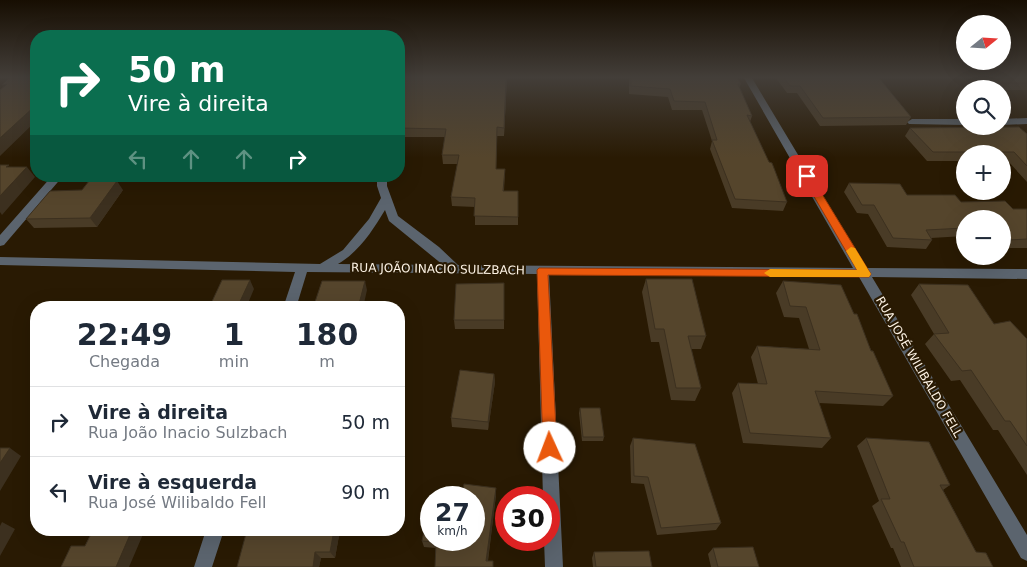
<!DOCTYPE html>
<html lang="pt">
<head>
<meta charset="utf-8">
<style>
  body { margin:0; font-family:"DejaVu Sans",sans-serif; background:#f6f6f7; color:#1f2937; height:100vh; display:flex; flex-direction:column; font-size:19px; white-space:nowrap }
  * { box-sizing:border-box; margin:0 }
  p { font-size:16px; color:#747a83 }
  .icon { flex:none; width:28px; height:28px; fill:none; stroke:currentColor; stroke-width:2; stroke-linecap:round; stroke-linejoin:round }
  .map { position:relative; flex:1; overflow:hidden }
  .sheet { position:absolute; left:30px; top:301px; width:375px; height:235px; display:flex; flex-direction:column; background:#fff; border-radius:20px; box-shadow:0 5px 20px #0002 }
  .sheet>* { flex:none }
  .guide { position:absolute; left:30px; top:30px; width:375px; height:152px; border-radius:20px; box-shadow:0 5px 20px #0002; background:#0b6e4f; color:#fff; overflow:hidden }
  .needle { width:32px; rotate:72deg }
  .tools { position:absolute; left:956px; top:15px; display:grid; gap:10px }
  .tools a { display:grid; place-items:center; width:55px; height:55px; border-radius:50%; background:#fff; box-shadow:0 5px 20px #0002; font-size:25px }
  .speed { position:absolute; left:420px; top:486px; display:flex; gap:10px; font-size:25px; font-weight:700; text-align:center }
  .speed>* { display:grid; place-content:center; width:65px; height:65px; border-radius:50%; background:#fff; box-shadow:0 5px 20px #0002; line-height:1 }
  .speed small { font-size:12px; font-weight:400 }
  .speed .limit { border:8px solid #d22; background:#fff; color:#111 }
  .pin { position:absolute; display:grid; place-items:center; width:42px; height:42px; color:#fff; margin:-21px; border-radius:10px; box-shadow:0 2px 8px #0006 }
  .me { position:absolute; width:55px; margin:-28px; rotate:358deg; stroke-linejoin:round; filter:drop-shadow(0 0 4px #0008) }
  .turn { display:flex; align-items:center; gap:18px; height:105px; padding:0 15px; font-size:22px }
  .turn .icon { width:65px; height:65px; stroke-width:2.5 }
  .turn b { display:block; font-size:35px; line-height:42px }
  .lanes { display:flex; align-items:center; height:48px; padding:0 15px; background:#0003; justify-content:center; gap:25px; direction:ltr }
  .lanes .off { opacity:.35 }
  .eta { display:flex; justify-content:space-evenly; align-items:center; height:85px; text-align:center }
  .eta b { font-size:30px; font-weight:700; line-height:35px }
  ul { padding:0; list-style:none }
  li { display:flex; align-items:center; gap:15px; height:70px; padding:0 15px; border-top:1px solid #e0e1e3 }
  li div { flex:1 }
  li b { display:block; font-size:19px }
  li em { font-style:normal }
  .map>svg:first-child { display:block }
</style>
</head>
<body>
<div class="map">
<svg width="1027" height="567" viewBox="0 0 1027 567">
  <rect width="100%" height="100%" fill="#291a03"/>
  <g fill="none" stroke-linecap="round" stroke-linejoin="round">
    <!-- minor -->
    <path fill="#5b646e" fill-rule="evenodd" d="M744,78H752L866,268L1027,269V279L872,277L1027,535V561L1021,558L859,277L549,274L563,567H545L544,540H549V498H543L537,274L307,272L296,308H283L295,272L0,265V257L320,264L343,250L369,219L381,198L377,186V176H387V186L398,216L439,247L458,265L853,268ZM385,210L389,221L443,265L338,264C359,252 373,230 385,210Z
      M1027,118V124L1002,125V119Z
      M912,119H965V125L909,124L907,122Z
      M52,176H63L4,245L0,246V235Z
      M206,530H224L212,567H194Z"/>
  </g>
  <!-- wall -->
  <path fill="#493b26" d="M405,78H507L504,136H497L496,169H505L504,191H518V225H475V207L452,206L451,197L458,164H443L442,155L445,137H399V100Z
    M629,78H737L741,84L739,88L752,116L750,122L787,202L783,211L732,208L710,149L712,141L702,110H672L668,97L629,94Z
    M776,78H879L911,117L906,125L820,126L797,93H787Z
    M979,78H1027V90H1002V89H991Z
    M910,128L1027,134V182L1007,160H1002V154H965V161H927L905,136Z
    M849,183L907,195L1013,209H1027V248H1002V219H965V236L931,238L932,240L926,249L887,247L868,214L857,213L844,192Z
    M123,190L97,227L34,228L26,219Z
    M646,279L706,336L701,349H691L701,388L695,401L671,400L659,342H651L642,292Z
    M783,281L854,314L893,396L883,406L819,403L831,438L822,448L743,443L732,393L738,383L758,384L751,357L757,346L809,349L799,318L784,317L776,293Z
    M504,283V329H455L454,320Z
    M919,284L994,324L1027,339V475L998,430H993L960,380L951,381L925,344L934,334L911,295Z
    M494,374L495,382L488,430L452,427L451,418Z
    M580,408L604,437L603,441H582L579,413Z
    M633,438L721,523L716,530L657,535L644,484L631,483L630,446Z
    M866,438L950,485L943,490L976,552L993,567H901L893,548H891L872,506L879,501L857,446Z
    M496,495L488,561H493V567H435L436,548L424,547L422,541L431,540Z
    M93,530H155L154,532H144L85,546Z
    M340,530L335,558H321L319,567H237Z
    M713,548L759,567H711L708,554Z
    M594,552L652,567H593L592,558Z"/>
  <!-- shaded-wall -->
  <path fill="#3c301f" d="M506,78H507L504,136V128Z
    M36,105V121L0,156V138Z
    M27,167L35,177L2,215L0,212V196Z
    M117,181L123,190L97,227L90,218Z
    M250,280L254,289L246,308H237Z
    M365,281L367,290L363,308H358Z
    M399,370L400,376L399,385Z
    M494,374L495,382L488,430V422Z
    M10,448L21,456L0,491V463Z
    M496,488V495L487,567L486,561Z
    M2,522L15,529L0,556V526Z
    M132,530H142L144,532L129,567H116Z
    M334,530H340L335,558L330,552Z
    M315,552L321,558L319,567H313Z"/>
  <!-- building -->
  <path fill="#55452c" stroke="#3c301f" d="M9,78H36V105L0,138V90L7,84L2,85Z
    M405,78H506L504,128L497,127L496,169H505L503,191H518V217L474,216L475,198L451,197L459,155H442L446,129L399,128V100Z
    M631,78H737L741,84H738L752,116L747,115L769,162L772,163L787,202L735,199L712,140H717L705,102L674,101L670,89L631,86Z
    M784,78H879L911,117L823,118L800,86H790Z
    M992,78H1027V83H997Z
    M1019,127L1027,134V166L1014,152H933L910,128Z
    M0,165H9L6,167H27L0,196Z
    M89,181H117L90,218L26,219L50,191L82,190Z
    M849,183L900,184L907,195H955L961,202L1005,201L1013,209H1027V239L1009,240L1002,232V219H965V228L926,230L932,240L893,238L874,205H862Z
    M646,279H692L706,336H688L701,388H676L664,329H655Z
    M222,280H250L237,308H209Z
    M322,281H365L358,308H313Z
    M783,281L841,285L854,314H857L871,351H873L893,396L815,391L831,438L750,433L738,383L767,384L757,346L820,350L806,307L790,306Z
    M504,283V320H454L456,284Z
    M919,284L968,285L994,324L1010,321L1027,339V446L1010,421H1005L971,370L962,371L934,334L949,333Z
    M460,370L494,374L488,422L451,418Z
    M580,408H600L604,437H583Z
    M633,438L695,444L721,523L661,528L648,477L634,476Z
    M866,438L929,442L950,485H940L976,552L986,553L993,567H914L904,542H901L881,499H890Z
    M0,448H10L0,463Z
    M464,484L496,488L486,561H493V567H435L436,542L422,541L431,496L442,498H431V540H474V498H462Z
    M93,530H132L116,567H61L71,546H85Z
    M247,530H334L330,552H315L313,567H237Z
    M753,547L759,567H718L713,548Z
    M649,551L652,567H596L594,552Z"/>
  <!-- sky -->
  <linearGradient id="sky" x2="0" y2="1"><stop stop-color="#170e02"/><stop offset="0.49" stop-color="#433e39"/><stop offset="1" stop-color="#433e39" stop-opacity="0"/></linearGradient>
  <rect width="1027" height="158" fill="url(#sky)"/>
  <!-- route -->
  <path fill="#ea580c" stroke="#983908" d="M807,173L811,176L869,271L871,274L869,277L548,275L557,448L555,453L550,455L545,453L543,448L537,270L539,268L857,270L802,176Z"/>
  <!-- slow -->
  <path fill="#f59e0b" d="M851,247L855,248L869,271L871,274L869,277H770L764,273L770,269L857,270L846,251Z"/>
  <g text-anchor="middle" stroke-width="4.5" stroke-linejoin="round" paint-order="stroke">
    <!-- street labels -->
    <g font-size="12" fill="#fdf3e5" stroke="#291a03">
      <text transform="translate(438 269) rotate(1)" y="4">RUA JOÃO INACIO SULZBACH</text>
      <text transform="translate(919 367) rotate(60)" y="4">RUA JOSÉ WILIBALDO FELL</text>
    </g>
  </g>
</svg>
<div class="tools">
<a><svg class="needle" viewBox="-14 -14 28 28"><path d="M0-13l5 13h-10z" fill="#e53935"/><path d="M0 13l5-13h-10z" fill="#747a83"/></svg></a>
<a><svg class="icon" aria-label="search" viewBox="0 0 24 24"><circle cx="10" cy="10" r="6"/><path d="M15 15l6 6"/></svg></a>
<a>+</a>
<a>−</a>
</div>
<div class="speed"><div>27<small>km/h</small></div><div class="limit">30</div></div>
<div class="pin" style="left:807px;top:176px;background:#d93025"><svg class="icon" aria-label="arrive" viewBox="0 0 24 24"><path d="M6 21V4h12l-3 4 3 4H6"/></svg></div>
<svg class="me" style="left:550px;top:448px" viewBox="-20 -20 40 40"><circle r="19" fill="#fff"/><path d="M0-13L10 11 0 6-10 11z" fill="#ea580c"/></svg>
<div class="guide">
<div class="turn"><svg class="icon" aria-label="right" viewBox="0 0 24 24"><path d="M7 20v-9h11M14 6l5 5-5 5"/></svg><div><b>50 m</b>Vire à direita</div></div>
<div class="lanes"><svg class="icon off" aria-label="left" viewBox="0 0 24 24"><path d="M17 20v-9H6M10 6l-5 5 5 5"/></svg><svg class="icon off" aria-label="ahead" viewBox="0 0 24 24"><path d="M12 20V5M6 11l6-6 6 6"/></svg><svg class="icon off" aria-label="ahead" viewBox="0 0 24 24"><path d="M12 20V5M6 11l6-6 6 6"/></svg><svg class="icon" aria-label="right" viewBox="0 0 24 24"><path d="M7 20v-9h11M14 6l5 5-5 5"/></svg></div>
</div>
<section class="sheet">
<div class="eta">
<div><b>22:49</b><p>Chegada</p></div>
<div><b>1</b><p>min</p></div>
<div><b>180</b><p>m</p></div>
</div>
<ul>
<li><svg class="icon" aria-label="right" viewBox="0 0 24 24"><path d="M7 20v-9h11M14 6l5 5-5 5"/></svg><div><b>Vire à direita</b><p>Rua João Inacio Sulzbach</p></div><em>50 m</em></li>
<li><svg class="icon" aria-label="left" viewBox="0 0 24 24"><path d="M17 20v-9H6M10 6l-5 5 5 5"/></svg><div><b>Vire à esquerda</b><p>Rua José Wilibaldo Fell</p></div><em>90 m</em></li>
</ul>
</section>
</div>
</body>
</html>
